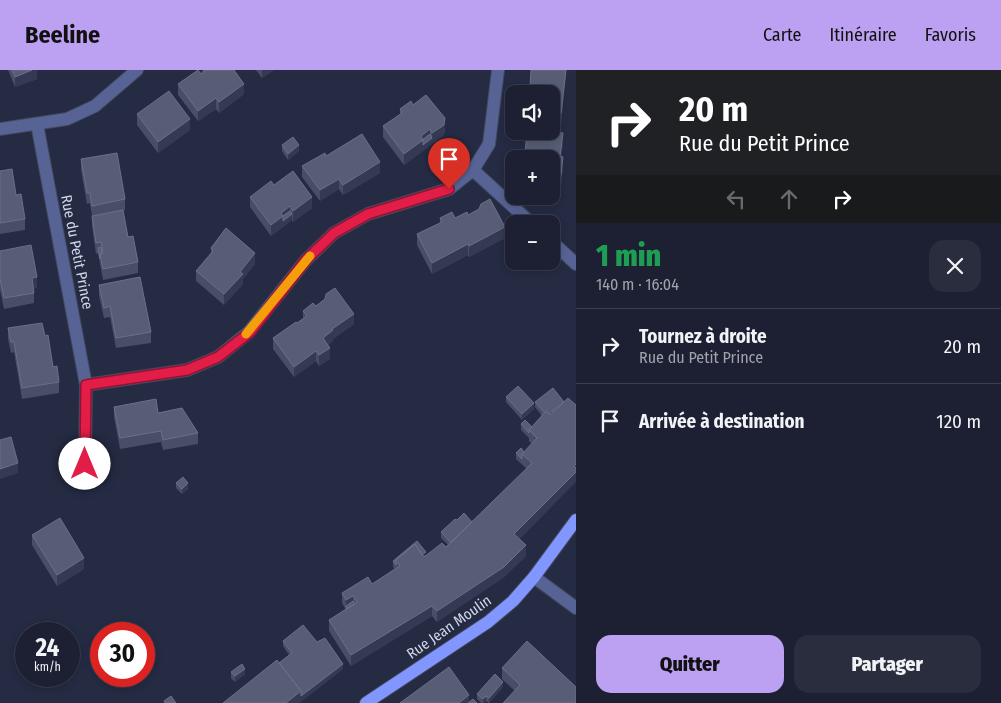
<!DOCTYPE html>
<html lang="fr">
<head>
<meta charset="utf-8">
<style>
  body { margin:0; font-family:"Fira Sans Condensed",sans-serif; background:#292d3e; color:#f1f3f6; height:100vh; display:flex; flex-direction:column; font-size:19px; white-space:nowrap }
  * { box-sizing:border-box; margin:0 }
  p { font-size:16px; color:#a0a3ac }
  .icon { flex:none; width:28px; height:28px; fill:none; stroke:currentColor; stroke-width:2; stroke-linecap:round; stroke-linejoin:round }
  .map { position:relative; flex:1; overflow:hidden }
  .drawer { display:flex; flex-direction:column; background:#1c2032; width:425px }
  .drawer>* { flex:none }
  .hud { background:#202124; color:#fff; overflow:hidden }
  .fabs { position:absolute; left:505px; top:15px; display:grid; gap:10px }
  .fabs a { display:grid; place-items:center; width:55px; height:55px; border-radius:10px; background:#1c2032; box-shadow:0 2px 8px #0003,0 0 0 1px #3a3e4d; font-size:25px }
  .speed { position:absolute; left:15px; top:552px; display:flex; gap:10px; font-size:25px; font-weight:700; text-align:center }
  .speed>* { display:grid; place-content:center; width:65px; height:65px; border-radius:50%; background:#1c2032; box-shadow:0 2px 8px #0003,0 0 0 1px #3a3e4d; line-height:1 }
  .speed small { font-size:12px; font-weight:400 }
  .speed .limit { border:8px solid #d22; background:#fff; color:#111 }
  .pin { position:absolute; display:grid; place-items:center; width:42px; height:42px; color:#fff; margin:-51px -21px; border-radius:50% 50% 50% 0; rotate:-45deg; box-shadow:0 0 5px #0007 }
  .pin .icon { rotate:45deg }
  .me { position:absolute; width:55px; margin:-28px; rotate:0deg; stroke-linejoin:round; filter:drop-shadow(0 0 4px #0008) }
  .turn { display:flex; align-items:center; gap:18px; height:105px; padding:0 20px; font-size:22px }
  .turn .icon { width:65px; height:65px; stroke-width:2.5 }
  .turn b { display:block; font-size:35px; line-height:42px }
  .lanes { display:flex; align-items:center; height:48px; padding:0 20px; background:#0003; justify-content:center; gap:25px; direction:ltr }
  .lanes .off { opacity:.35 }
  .round { display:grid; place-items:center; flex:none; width:52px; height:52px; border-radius:15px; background:#292d3e }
  .overview { display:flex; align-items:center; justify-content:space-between; height:85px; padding:0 20px }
  h1 { font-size:30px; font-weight:800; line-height:38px; color:#1e9e55 }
  .cta { display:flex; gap:10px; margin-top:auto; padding:10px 20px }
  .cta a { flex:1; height:58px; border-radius:15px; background:#bca0f2; color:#111; font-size:20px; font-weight:800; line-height:58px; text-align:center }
  .cta a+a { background:#292d3e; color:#f1f3f6 }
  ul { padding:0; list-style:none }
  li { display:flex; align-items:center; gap:15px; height:75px; padding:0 20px; border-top:1px solid #3a3e4d }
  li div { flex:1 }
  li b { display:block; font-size:19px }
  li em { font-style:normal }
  header { display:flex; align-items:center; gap:30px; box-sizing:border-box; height:70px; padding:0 25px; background:#bca0f2; color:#111 }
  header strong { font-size:24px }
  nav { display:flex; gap:28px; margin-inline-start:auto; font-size:18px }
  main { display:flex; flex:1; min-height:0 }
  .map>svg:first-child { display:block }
</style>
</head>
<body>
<header>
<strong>Beeline</strong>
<nav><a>Carte</a><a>Itinéraire</a><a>Favoris</a></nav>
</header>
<main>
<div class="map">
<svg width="576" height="633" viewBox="0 0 576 633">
  <rect width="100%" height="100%" fill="#252b43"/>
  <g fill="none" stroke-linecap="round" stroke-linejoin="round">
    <defs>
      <path id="minor" d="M37,54L86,315L85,394
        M0,59L67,49L95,36L137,0
        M473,100L532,154
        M551,171L576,194
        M86,315L187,300L218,287L249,262L306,190L334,163L368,144L449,119L473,100L489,74L498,0
        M534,507L576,538"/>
      <path id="major" d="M366,633L488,552L513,531L534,507L576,450"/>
    </defs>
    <!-- minor casing -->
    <use href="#minor" stroke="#41475d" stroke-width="14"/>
    <!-- major casing -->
    <use href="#major" stroke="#41475d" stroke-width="14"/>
    <!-- minor -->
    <use href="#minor" stroke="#576395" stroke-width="12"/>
    <!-- major -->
    <use href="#major" stroke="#8296ff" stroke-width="12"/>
  </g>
  <!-- wall -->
  <path fill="#484e68" d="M8,0H39L37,1V9L15,17Z
    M256,0H274L262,8Z
    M566,0L561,54L551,53V24H529L530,16Z
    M201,4L244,24L219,43L216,39L198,51L178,25V14Z
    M413,35L445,59L444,65L404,95L383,67V56L400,45V39Z
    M137,44L190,60L158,83L137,55Z
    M563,74L561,87L563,97L560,124L551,123V89H525V83Z
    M282,75L299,81L288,90L282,81Z
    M81,89L125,129V140L122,141L128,167L138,192V203L103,210L98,183L96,184L92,156V146L90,133L87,134L81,100Z
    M302,96L380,103L343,125L339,119L320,131L302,107Z
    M0,101L25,149V160L0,164Z
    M274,115L312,138L293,152L292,150L271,166L250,137V127Z
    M468,145L505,168L469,187L468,185L432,204L417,175V164L440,153V148H455Z
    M211,178L255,194L243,209V214L224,235L196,211V201L211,183Z
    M0,181L37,218H34V233L4,239L0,220Z
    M99,215L151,262V273L116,278L110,247L104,248L99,226Z
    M316,236L354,254L333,269V271L328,275L330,289L319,296L316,291L294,307L273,279V268L303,249V241Z
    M8,258L45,266L53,294L59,312V323L22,329L14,282L11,283L8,269Z
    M553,318L519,469L526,486L504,507L437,552L432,546L351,596L329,561V550L346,540L342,533V523L372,514L394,499L393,496V491L426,485L446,477L448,475L441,468V462L457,450L472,452L527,399L516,389V383L524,382L532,374L529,371V368L521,360V354L532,357L542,346L535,337V332Z
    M506,327L534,339L522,350L506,332Z
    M114,337L158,343L198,363V374L163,380L161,372L120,379L114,347Z
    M176,413L188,419L182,424L176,418Z
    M32,465L84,499L57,516L32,475Z
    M283,571L317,572L343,599L299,633L279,593L289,585L283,576Z
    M502,598L576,617L515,621L502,609Z
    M231,602L245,604L235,612L231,608Z
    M503,617L489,633L486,631L484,633H481L477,629V624Z"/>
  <!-- shaded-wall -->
  <path fill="#343a53" d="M32,0H39L37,1V9L15,17V7Z
    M262,0H274L262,8Z
    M566,0V4L561,54V44Z
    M244,14V24L219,43V32Z
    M216,28V39L198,51V41Z
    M445,48L444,65L404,95V84L421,66L430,59V70L432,68V63Z
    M190,49V60L158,83V72Z
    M563,63V74L560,97V86Z
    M299,75V81L288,90V84Z
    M563,87V97L560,124V113Z
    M380,92V103L343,125V115Z
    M339,109V119L320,131V120Z
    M312,127V138L293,152V141Z
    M290,136V146L292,144V150L271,166V155L281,143Z
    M505,157V168L469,187V176Z
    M468,174V185L432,204V193Z
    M255,183V194L243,209V214L224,235V224L240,202Z
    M37,207V218L32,219V208Z
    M354,244V254L333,269V271L323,279V268L332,259Z
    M330,278V289L319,296V285Z
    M316,281V291L294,307V297Z
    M534,333V339L522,350V344Z
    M18,393V403L0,409V399Z
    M576,394V412L514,475V464Z
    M188,413V419L182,424V419Z
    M526,475V486L504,507L437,552V541Z
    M84,488V499L57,516V505Z
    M353,526V537L346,538V530Z
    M432,536V546L351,596V585Z
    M343,594V599L299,633H286L301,621Z
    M245,599V604L235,612V606Z
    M503,612V617L489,633V628Z
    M469,625V633H459Z
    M486,626V631L484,633H483V629Z"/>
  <!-- building -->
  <path fill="#575d75" stroke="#6a7087" d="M12,0H32L15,7Z
    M198,0L201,4L204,0H234L244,14L219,32L216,28L198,41L178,14Z
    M531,0H566L561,44L551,42V24H532L533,17L530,16Z
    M169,21L190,49L158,72L137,44Z
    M426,25L445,48L444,55L432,63L430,59L421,66L423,70L404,84L383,56L402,43L400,39L411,31L413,35Z
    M527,61H546L563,63L560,86L563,87L560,113L551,112V89H531L532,84L525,83Z
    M362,64L380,92L343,115L339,109L320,120L302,96L325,83L326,86Z
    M430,64L432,68L423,75V70L421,71Z
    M293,67L299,75L288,84L282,75Z
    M117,83L125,129L92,136L90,123H87L81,89Z
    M12,99L16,125L21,124L25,149L0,153V101Z
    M293,101L312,127L293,141L290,136L281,143L283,146L271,155L250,127L271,111L274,115Z
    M490,129L505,157L469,176L468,174L432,193L417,164L442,152L440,148L452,142L455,148L467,142L468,145L479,139L481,134Z
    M123,140L128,167L133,166L138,192L103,199L100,184L103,183L101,172L96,173L92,146Z
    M290,141L292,144L283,151V146Z
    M226,158L255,183L240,202L243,204L224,224L196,201L213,181L211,178Z
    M31,175L37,207L32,208L34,223L4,228L0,209V181Z
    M101,177L102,183L100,184V189L98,178Z
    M140,207L151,262L116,268L110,236L104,238L99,215Z
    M335,218L354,244L332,259L333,260L323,268L330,278L319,285L316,281L294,297L273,268L296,252L297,253L307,246L303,241L313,233L316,236L325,229L326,224Z
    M42,253L45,266L48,265L53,297L57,296L59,312L22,318L14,272H11L8,258Z
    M518,316L534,333L522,344L506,327Z
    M553,318L564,332L549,344L546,341L545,343L535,332Z
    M568,328L576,335V394L574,396L576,398V402L514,464L526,475L504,497L437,541L432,536L351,585L329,550L357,532L353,526L346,530L342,523L368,507L372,514L400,496L396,490L415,474L424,487L442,473L446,477L532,393L522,384L537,368L529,360L546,341L550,345Z
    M156,329L158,343L182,338L198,363L163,370L161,361L120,368L114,337Z
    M525,350L532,357L529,360V363L521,354Z
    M11,367L18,393L0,399V370Z
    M521,378L524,382L522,384V389L516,383Z
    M183,407L188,413L182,419L176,413Z
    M464,443L472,452L451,473L441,462L455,449L457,450Z
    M60,448L84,488L57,505L32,465Z
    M417,471L426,482L422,485L415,474L396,490V495L393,491Z
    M353,531L355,534L347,539L346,536Z
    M303,555L317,572L325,568L343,594L301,626V621L279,593L292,583L283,571Z
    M527,571L576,617V633H503L520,615L502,598Z
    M277,590L301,621L286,633H223Z
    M242,594L245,599L235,606L231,602Z
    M449,597L469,625L459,633H400Z
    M495,604L503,612L489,628L486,626L483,629L477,624Z
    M171,626L176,633H165L164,631Z
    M473,629L477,633H468Z"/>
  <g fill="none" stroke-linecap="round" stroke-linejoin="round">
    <defs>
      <path id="route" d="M85,394L86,315L187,300L218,287L250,262L306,190L334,163L368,144L449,119"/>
    </defs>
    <!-- route casing -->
    <use href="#route" stroke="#92132f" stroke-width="12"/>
    <!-- route -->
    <use href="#route" stroke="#e11d48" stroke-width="9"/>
    <!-- slow -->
    <path stroke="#f59e0b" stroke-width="9" d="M246,264L310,186"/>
  </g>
  <g text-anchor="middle" stroke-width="4" stroke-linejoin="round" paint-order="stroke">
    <!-- street labels -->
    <g font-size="15" fill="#d2d7e7" stroke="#252b43">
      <text transform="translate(77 182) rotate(79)" y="5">Rue du Petit Prince</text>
      <text transform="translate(449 557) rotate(-35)" y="5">Rue Jean Moulin</text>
    </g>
  </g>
</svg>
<div class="fabs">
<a><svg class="icon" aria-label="sound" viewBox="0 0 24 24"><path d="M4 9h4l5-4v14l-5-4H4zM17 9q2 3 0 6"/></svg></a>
<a>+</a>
<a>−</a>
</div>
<div class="speed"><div>24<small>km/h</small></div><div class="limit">30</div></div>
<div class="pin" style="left:449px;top:119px;background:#d93025"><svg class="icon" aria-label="arrive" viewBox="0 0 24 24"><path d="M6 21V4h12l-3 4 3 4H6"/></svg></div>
<svg class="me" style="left:85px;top:394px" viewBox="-20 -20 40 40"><circle r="19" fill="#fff"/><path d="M0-13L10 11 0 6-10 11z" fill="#e11d48"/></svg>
</div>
<section class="drawer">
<div class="hud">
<div class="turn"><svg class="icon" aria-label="right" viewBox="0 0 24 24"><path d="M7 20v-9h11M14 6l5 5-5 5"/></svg><div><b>20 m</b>Rue du Petit Prince</div></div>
<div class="lanes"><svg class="icon off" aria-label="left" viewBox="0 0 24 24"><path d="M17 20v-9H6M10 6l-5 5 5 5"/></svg><svg class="icon off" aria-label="ahead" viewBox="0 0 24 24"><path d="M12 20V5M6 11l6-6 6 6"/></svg><svg class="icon" aria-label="right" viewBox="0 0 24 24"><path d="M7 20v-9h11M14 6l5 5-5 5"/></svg></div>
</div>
<div class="overview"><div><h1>1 min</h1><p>140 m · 16:04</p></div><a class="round"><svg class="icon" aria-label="close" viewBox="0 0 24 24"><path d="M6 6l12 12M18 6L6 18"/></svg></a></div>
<ul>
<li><svg class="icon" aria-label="right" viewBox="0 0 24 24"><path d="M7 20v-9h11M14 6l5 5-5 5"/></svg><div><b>Tournez à droite</b><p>Rue du Petit Prince</p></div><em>20 m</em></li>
<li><svg class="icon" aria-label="arrive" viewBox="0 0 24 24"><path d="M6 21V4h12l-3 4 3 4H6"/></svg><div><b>Arrivée à destination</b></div><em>120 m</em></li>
</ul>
<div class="cta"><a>Quitter</a><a>Partager</a></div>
</section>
</main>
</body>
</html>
